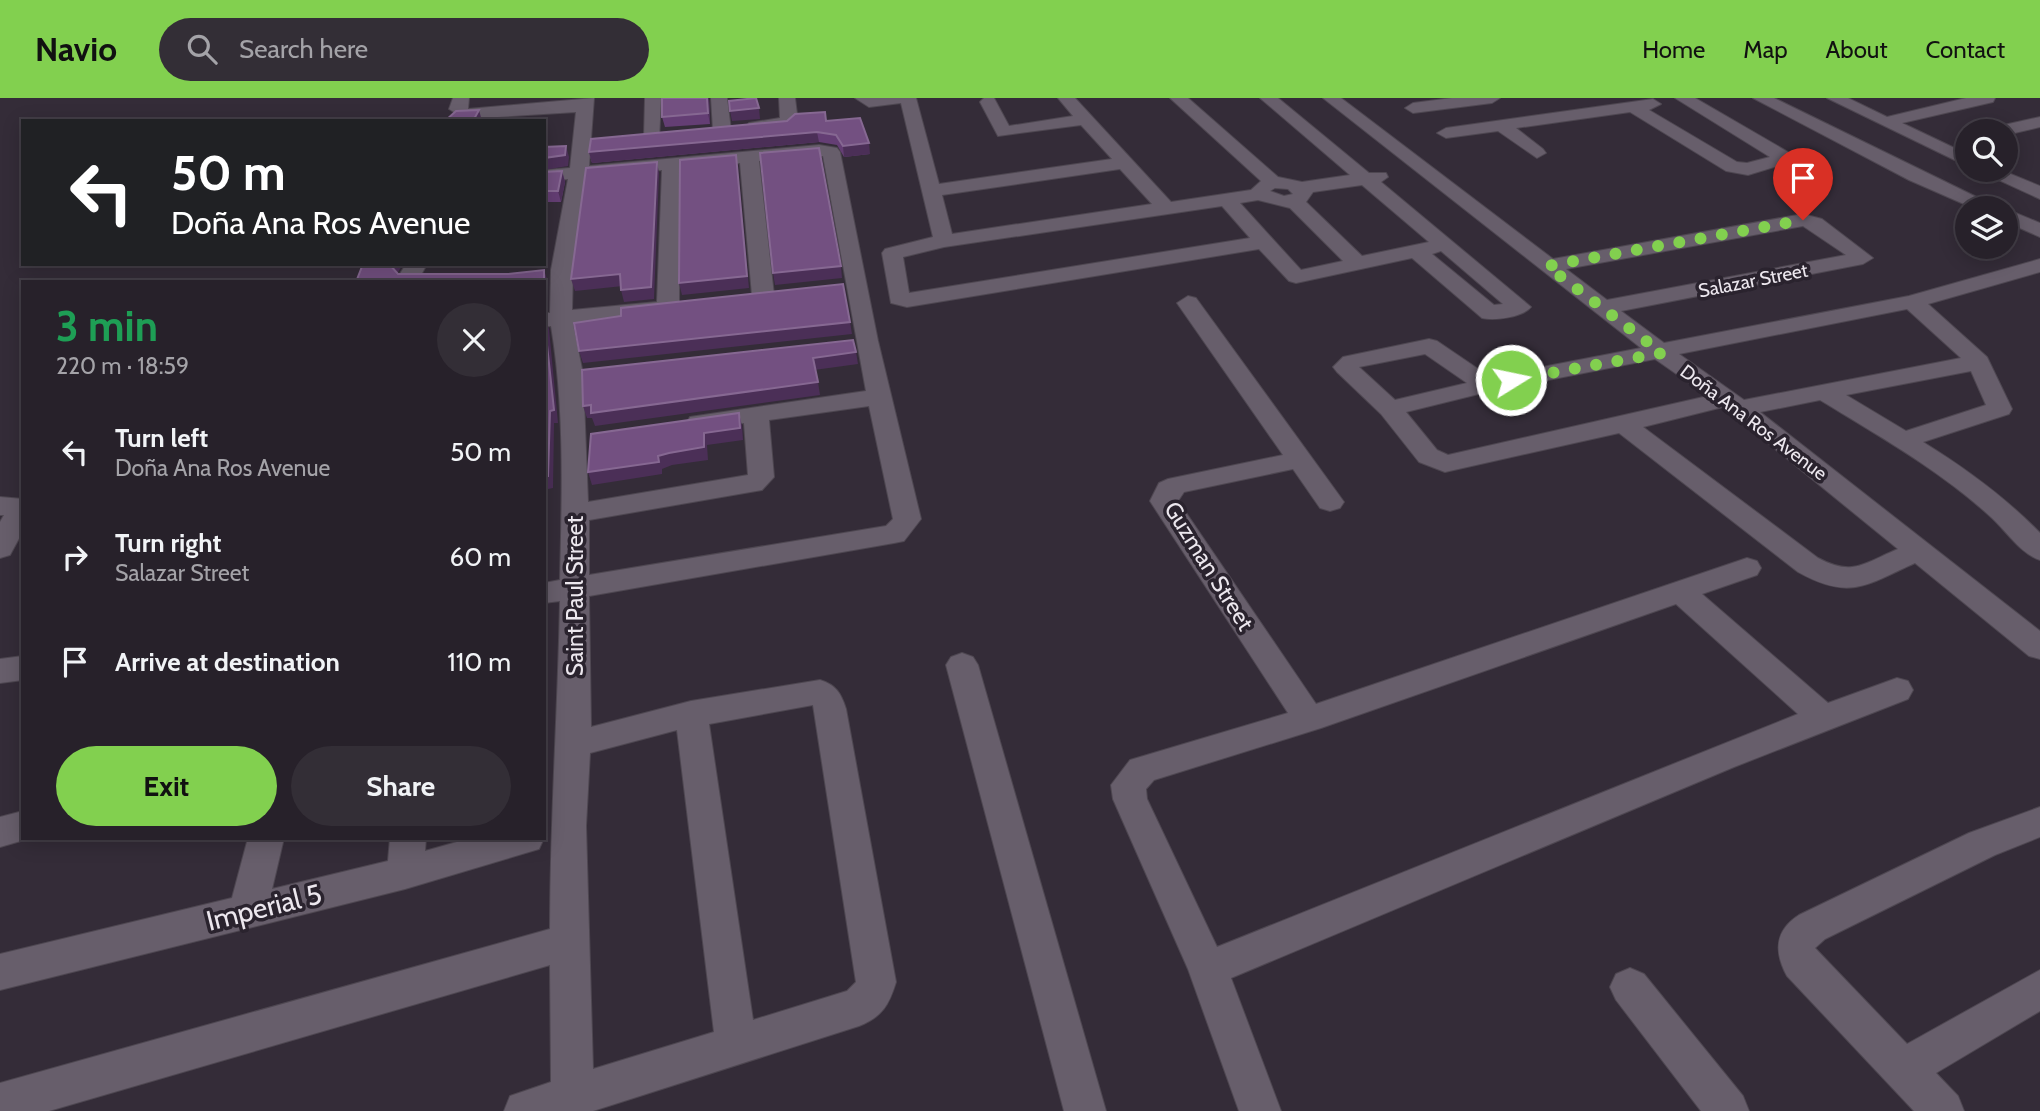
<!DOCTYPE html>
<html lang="en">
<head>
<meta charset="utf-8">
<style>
  body { margin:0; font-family:Cabin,sans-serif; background:#332e36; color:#f1f3f6; height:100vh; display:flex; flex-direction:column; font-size:26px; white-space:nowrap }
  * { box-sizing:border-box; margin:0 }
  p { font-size:23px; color:#a4a3a8 }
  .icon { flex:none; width:38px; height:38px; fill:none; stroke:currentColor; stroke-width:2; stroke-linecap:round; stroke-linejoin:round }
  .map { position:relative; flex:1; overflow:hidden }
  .drawer { position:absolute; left:21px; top:182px; width:525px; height:560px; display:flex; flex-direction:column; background:#27212a; border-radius:0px; box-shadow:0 4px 18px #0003,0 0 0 2px #433e47 }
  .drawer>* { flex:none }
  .hud { position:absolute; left:21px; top:21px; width:525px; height:147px; border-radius:0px; box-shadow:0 4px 18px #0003,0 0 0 2px #433e47; background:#202124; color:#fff; overflow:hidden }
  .controls { position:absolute; left:1955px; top:21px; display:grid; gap:14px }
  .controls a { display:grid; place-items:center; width:63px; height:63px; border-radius:50%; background:#27212a; box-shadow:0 4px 18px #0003,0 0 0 2px #433e47; font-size:35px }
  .pin { position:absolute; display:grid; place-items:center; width:60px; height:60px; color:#fff; margin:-72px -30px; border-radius:50% 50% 50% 0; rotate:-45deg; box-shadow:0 0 7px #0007 }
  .pin .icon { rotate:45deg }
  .me { position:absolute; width:77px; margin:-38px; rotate:80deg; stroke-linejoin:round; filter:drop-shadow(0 0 5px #0008) }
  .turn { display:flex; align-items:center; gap:24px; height:147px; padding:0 35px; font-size:32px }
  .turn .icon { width:91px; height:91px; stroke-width:2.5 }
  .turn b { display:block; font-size:49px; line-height:60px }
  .round { display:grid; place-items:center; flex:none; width:74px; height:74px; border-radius:37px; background:#332e36 }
  .summary { display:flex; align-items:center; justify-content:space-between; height:119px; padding:0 35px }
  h1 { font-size:42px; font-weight:700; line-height:52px; color:#1e9e55 }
  .action { display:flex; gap:14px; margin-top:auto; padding:14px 35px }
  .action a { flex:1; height:80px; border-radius:42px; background:#82d04f; color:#111; font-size:28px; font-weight:700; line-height:80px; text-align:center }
  .action a+a { background:#332e36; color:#f1f3f6 }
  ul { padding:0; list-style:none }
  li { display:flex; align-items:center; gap:21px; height:105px; padding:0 35px }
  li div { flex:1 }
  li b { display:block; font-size:26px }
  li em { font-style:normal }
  header { display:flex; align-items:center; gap:42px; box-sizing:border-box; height:98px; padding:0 35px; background:#82d04f; color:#111 }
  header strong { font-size:33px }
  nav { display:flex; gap:38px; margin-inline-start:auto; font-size:24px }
  .search { width:490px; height:63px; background:#332e36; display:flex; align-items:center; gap:18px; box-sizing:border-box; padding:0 24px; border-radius:38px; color:#a4a3a8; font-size:26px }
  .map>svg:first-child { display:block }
</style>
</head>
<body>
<header>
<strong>Navio</strong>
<div class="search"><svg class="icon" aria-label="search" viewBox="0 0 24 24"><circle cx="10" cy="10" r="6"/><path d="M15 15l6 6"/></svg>Search here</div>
<nav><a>Home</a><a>Map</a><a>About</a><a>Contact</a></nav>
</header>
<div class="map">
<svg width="2040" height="1013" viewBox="0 0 2040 1013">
  <rect width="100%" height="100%" fill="#342c38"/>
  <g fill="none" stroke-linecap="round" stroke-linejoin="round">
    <defs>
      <path id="minor" d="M453,0H469L468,11L594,0L589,68L819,47L837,50L840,54L878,243L921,421L904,443L894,445L589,498L591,629L691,603L820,582C836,587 841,595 846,611L896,884C889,907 882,919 859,928L593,1013H504L510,998L551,984L550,867L49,1013H0V985L550,831C550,721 558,612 560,503L544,505V485L560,482C562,398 565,311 551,228L544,229V215H550L551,172L568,81L544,84V72L570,70L576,14L465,21L449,11ZM823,58L866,293L690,319L687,324L690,329L699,331L744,325L748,377L588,404L583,276L573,226L668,217L679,210L680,71L740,65L752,197L763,204L771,202L774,197L759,63ZM662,72L657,204L572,212L573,172L587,79ZM869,308L893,421L886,428L589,477V422L762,392L774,379L769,322ZM813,607L856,884L847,893L753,922L709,626ZM677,632L714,934L593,971L586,728L590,655Z
        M645,0H661L659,43L653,44L644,39Z
        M711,0H727L731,32L728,36H716L713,32Z
        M779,0H795L798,24L795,28L749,33L746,29L749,25L780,20Z
        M855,0H916L939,86L1112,61L1081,27L998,38L980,4L984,0H994L1009,28L1073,18L1058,0H1075L1171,104L1251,92L1261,83L1170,0H1188L1278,79L1302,84L1350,77L1260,0H1278L1369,75H1386L1388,79L1381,84L1531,209C1523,219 1495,223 1482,220L1412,160L1296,185L1289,183L1259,151L907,209L891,205L882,155L885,151L933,139L901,5L869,9ZM1120,71L1152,106L952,136L942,97ZM1362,87L1429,144L1362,158L1306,104L1313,94ZM1275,90L1288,91L1293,96L1284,98L1270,93ZM1258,102L1290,110L1343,163L1301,172L1240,105ZM1222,108L1250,140L909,195L903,159L944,149ZM1441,153L1503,206L1494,207L1432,156Z
        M1323,0H1341L1553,161L1803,116L1822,121L1873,160L1863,166L1621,213L1664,245L1909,198L2040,161V174L1928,206L1987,259L2012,311L2009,316L1923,344C1965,370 2005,399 2040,435V462C2021,456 2007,434 1992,420C1941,373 1879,338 1820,302L1760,314L2040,533V561L2029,558L1915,465C1866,487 1850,503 1798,474L1619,335L1445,374L1419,364L1381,316L1337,274L1333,269L1343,259L1429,241L1437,243L1490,279L1641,250ZM1803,128L1846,157L1607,202L1566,171ZM1907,211L1961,260L1744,302L1679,256ZM1425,256L1467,285L1395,302L1359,269ZM1655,261L1708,298L1448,357L1437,352L1406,314L1487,294ZM1971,273L1986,307L1906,333L1846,297ZM1723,309L1731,315L1898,451C1864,465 1853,479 1818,460L1643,329Z
        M1452,0H1500L1492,5L1413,15L1405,10L1413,5Z
        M1675,0H1695L1788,54L1790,61L1787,65L1748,77L1726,73L1630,14L1516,30L1543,51L1546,55L1537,60L1498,33L1446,40L1437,35L1446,30L1653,1L1661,6L1649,12L1737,64L1747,65L1770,59Z
        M1753,0H1774L1999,110H1973L1909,82Z
        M1827,0H1848L1887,19L1966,0H1995L1993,4L1902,25L1967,56V68Z
        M2040,19V29L2006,37V33H1992L1995,29Z
        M1977,72H2001L2040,88V101Z
        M2006,111L2040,125V139L2006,124Z
        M406,166H427L421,177L427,184L402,183L398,179Z
        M1188,198L1196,200L1344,404L1340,410L1330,413L1320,410L1293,371L1184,394L1178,403L1316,606L1747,460L1757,463L1761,470L1757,477L1702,496L1828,605L1897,580L1908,583L1913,592L1908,601L1734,669L1231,880L1281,1013H1239L1188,871L1113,701L1111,687L1130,662L1288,615L1150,403L1159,385L1168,381L1283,357L1177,205ZM1676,506L1798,616L1217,849L1147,701L1146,691L1154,682L1321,630Z
        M0,399L23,401V433L10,457L0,460V424L4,417H0Z
        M962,555L973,559L978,567L1106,1013H1064L946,567L951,559Z
        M23,558V582L0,585V561Z
        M2040,709V739L1995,757L1825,841L1815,850L1907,946L2040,872V913L1936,975L1958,998L1964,1013H1914L1787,878C1774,854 1774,833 1799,817L1969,735Z
        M23,713V740H31L0,749V719Z
        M248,740H284L272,791L388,763L390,740H426L425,753L471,740H544L539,751L405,791L0,892V856L232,800Z
        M1630,870L1644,876L1743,998L1749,1013H1701L1616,902L1610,889L1616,876Z"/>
    </defs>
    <!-- minor casing -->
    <use href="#minor" stroke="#4e4751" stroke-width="2"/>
    <!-- minor -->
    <use href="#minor" fill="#675e6b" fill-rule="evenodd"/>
  </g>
  <!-- wall -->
  <path fill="#643e74" d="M709,0L710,26L665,29L662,19Z
    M826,23L870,56L844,59L837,47L819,44L592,65L589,54Z
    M562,73L565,84L561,104H544V74Z"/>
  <!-- shaded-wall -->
  <path fill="#4b2f57" d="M707,0H709L710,26L708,15Z
    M759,10L760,21L732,23L730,13Z
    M479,12L482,23H473Z
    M817,34L819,44L592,65L589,54Z
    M869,45L870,56L844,59L843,48Z
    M566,48L569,59L568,68L544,72V60Z
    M736,57L749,190L682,197L679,185Z
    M657,64L659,75L654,201L624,204L621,192Z
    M562,73L565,84L561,104L558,93Z
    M391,166H403L395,179L390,167Z
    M841,168L842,180L775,187L773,175Z
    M544,172L548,184L547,212L544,214Z
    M620,176L623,188L575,193L571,181Z
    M545,219L549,231L558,325H554L553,390L548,391L547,420L544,421Z
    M850,224L852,236L583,265L579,253Z
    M856,254L858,266L814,272L813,260Z
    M818,284L820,297L595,328L592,320H587L583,308Z
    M739,315L742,328L743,342L707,347L708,362L672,367L662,371V376L592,387L588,374L658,358Z"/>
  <!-- building -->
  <path fill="#735081" stroke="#866892" stroke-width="2" d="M662,0H707L708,15L662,19Z
    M756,0L759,10L730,13L729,3Z
    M479,12L473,23H445L456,13Z
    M825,14L826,23L860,20L869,45L843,48L836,37L817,34L589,54L591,41L787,23L795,16Z
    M566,48L565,57L544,60V49Z
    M819,50L841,168L773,175L760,55Z
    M736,57L747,178L679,185L680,62Z
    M657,64L651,189L621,192L620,176L571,181L586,70Z
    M562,73L558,93H544V74Z
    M363,166H391L390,167L398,176H508L544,172V184H356Z
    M843,186L850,224L579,253L574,225L621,218V210Z
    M544,219L554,312L550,313L548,378H544Z
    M853,242L856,254L813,260L818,284L591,315V307L583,308L582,272Z
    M739,315L740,330L704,335V349L669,355L658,358L659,364L588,374L591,336Z"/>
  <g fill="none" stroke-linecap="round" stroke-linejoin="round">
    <!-- route -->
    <path stroke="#82d04f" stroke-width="12" stroke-dasharray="0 21.6" d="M1511,282L1662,255L1547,168L1803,122"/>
  </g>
  <g text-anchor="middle" stroke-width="7" stroke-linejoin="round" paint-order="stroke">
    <!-- far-street labels -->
    <g font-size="19" fill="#ece7ee" stroke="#2a232e">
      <text transform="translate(1753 182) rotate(-11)" y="7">Salazar Street</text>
      <text transform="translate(1754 324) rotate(37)" y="7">Doña Ana Ros Avenue</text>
    </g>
    <!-- street labels -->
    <g font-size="23" fill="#ece7ee" stroke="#2a232e">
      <text transform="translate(1209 468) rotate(58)" y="8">Guzman Street</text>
      <text transform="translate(575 498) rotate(-90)" y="8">Saint Paul Street</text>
    </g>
    <!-- near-street labels -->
    <g font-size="28" fill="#ece7ee" stroke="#2a232e">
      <text transform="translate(264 809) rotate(-14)" y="10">Imperial 5</text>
    </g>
  </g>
</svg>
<div class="controls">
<a><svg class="icon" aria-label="search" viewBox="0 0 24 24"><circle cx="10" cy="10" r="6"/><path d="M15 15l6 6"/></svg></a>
<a><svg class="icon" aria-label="layers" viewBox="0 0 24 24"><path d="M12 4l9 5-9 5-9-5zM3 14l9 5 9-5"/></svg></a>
</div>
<div class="pin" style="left:1803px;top:122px;background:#d93025"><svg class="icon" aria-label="arrive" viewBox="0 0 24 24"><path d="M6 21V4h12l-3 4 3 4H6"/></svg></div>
<svg class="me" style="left:1511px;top:282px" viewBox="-20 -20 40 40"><circle r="17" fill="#82d04f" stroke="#fff" stroke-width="3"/><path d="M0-11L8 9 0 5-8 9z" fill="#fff"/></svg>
<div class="hud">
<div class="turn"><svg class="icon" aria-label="left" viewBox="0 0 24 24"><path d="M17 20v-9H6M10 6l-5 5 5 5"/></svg><div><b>50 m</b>Doña Ana Ros Avenue</div></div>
</div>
<section class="drawer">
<div class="summary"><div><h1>3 min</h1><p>220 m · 18:59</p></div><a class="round"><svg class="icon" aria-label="close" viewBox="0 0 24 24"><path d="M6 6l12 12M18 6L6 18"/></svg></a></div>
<ul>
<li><svg class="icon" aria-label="left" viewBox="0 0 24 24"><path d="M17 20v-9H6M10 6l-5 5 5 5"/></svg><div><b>Turn left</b><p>Doña Ana Ros Avenue</p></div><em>50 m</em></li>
<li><svg class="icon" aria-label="right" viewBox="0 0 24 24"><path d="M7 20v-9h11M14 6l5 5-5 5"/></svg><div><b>Turn right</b><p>Salazar Street</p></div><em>60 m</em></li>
<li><svg class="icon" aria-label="arrive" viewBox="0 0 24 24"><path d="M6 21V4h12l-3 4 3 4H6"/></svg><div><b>Arrive at destination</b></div><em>110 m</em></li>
</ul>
<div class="action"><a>Exit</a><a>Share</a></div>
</section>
</div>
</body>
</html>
